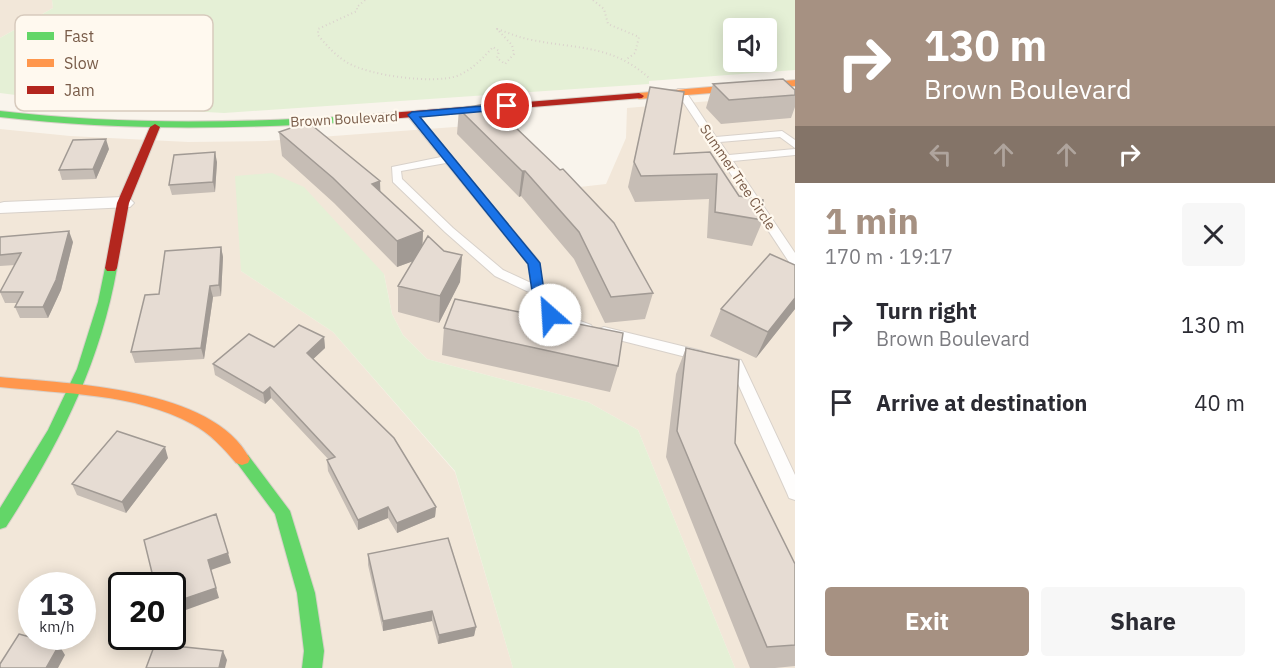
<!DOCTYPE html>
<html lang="en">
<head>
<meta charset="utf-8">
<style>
  body { margin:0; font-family:"IBM Plex Sans",sans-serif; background:#f7f7f7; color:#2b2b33; height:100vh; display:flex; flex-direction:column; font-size:22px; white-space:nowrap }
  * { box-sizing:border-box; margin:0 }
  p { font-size:20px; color:#7c7c81 }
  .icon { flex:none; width:33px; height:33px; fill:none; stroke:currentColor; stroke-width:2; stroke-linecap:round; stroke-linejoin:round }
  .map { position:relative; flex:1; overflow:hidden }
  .sheet { display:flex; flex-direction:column; background:#fff; width:480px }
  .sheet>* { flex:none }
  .hud { background:#a69182; color:#fff; overflow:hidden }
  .buttons { position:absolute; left:723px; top:18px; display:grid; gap:12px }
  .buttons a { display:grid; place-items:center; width:54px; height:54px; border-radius:6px; background:#fff; box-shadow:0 3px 15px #0003; font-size:30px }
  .speed { position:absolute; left:18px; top:572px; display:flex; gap:12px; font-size:30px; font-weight:700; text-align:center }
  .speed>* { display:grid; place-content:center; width:78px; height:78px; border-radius:50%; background:#fff; box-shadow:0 3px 15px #0003; line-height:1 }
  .speed small { font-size:15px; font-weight:400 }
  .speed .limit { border:3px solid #111; border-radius:9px; background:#fff; color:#111 }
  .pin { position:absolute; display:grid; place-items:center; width:51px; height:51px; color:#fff; margin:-26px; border:3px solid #fff; border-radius:50%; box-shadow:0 2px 6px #0007 }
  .me { position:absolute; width:66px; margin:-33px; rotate:334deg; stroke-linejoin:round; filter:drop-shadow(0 0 4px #0008) }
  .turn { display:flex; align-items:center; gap:21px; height:126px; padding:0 30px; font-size:27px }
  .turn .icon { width:78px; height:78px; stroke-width:2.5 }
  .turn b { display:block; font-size:42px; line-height:51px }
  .lanes { display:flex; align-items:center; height:57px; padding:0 30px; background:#0003; justify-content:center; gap:30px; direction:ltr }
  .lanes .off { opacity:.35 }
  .round { display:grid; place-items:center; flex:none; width:63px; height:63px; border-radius:6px; background:#f7f7f7 }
  .summary { display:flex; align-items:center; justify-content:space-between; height:102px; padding:0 30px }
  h1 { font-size:36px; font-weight:700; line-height:45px; color:#a69182 }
  .action { display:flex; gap:12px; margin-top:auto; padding:12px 30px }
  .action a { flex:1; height:69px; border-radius:6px; background:#a69182; color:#fff; font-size:24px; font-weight:700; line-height:69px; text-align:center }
  .action a+a { background:#f7f7f7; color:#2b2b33 }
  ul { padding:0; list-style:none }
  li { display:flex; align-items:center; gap:18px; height:78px; padding:0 30px }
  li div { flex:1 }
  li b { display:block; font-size:22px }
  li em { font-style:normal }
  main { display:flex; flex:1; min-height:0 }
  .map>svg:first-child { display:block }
</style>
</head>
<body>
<main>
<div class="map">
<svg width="795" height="668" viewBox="0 0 795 668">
  <rect width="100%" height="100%" fill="#f9f4ec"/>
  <!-- residential -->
  <path fill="#f2e7d9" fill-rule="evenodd" d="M0,0H52L53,8L0,38Z
    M795,94V668H735L638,430L588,402L427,359L403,335L392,314L384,274L241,271L333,332L455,472L513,668H0V129L70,136L188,142L266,141L495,124L562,189L606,184L626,138L627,108ZM32,585H82V636H32ZM122,585H172V636H122Z"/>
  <!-- green -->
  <path fill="#e5f0d6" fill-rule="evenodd" d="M52,0H795V70L649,81V84L224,113L103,106L0,93V38L53,8ZM734,28H766V62H734Z
    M272,173L304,187L384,274L392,314L403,335L427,359L588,402L638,430L735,668H513L455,471L333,332L241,271L235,176Z"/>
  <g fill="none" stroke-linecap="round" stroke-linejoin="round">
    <defs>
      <path id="lane" d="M678,89H684L716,137L782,131L795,140V148L780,137L720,142L729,155L795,149V155L733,161L795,253V266L791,265L676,91Z
        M412,112L415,113L538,260L544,291L556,312L591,325L593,328L591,331H581L546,318L533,294L495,276L445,232L393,182L392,167L441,157L407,115ZM446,163L528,264L531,283L503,270L453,228L402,179L401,171Z
        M604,327L702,351L709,356L702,361L599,335L597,332L599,329Z
        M727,357L741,360L743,364L795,475V500L789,498L787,493L731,368L722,366L720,362L722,358Z"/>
      <path id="street" d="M123,197L130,199L134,203L130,207L0,213V203L4,202Z"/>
      <path id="fast" d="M0,111C118,125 234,123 352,116L357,119L352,122C234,129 118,131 0,117Z
        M111,264L117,268C100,365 59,445 6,527L0,529V508L48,430L77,369L98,302L105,268Z
        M242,453L248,455L290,511L315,593L324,651L322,668H302L304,651L297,593L275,514L234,459L236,455Z"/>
      <path id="slow" d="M795,80V86L639,99L634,96L639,93Z
        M0,377C70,384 213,387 250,459L248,463L242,465L236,463C224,449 210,433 192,424C135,393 63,394 0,387Z"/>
      <path id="jam" d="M639,93L644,96L642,98L352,122L347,119L352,116Z
        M155,124L160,127L129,203L117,268L115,271H107L105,268L117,203L150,127Z"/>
    </defs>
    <!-- lane casing -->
    <use href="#lane" stroke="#d8d1ca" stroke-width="2"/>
    <!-- street casing -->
    <use href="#street" stroke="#d8d1ca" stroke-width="2"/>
    <!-- fast casing -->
    <use href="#fast" stroke="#d8d0c8" stroke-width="2"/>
    <!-- slow casing -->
    <use href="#slow" stroke="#d8d0c8" stroke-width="2"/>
    <!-- jam casing -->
    <use href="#jam" stroke="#d8d0c8" stroke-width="2"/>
    <!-- path -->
    <path stroke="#dbd3cd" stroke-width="2" stroke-dasharray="1 3" stroke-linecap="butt" d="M365,0L357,7V11L318,29V35C327,46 336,56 348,63C371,76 433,84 457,76C472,70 483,58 493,47L499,51L497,58L505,64L514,54L512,45L497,29C509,33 520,38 532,40C577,49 613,45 649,78
      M593,0L604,9L608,24L639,37L635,53L627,59"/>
    <!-- lane -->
    <use href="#lane" fill="#fefdfc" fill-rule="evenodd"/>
    <!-- street -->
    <use href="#street" fill="#fefdfc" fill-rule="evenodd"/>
    <!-- fast -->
    <use href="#fast" fill="#63d668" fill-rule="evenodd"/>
    <!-- slow -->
    <use href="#slow" fill="#ff974d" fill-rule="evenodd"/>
    <!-- jam -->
    <use href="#jam" fill="#b3261e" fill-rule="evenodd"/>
  </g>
  <!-- wall -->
  <path fill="#c6bdb5" d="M713,84L795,90V107L791,118L721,124L706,108Z
    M490,103L653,293L645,319L605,323L574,259L521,196L519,197L457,134L459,109Z
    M645,111L674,154L710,152L739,196L763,220L752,246L707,238L709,199L635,202L628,187Z
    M279,132L423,231L422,246L462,255L460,282L439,323L398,312V286L413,261L397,267L334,203L282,156Z
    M109,149L96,179L62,180L59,170Z
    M217,162L215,192L172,195L169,185Z
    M0,237L73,242L61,290L48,318H20L15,307L17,303H5L0,292L15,265L0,266Z
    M221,247L223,257L221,296L213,297L204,359L135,363L131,352L159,294Z
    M795,265V309L756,358L710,336L721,309Z
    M444,328L618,366L610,392L442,355Z
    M324,337L325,348L313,359L436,507L435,517L397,533L388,518L358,530L328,471L327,460H329L271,398L265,404L215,375L213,364Z
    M686,348L735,443L795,564V666L775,668H750L666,457L676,374Z
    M168,458L126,513L77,495L72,484Z
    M368,554L476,627L474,636L438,644L432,621L383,631L368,565Z"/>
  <!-- shaded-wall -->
  <path fill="#a19a94" d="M106,139L109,149L96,179L93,169Z
    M215,152L217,162L215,192L213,182Z
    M522,171H525L521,196L519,197Z
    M380,181L381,207L372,184Z
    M69,231L73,242L61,290L48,318L43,307Z
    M423,231L422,258L397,267V241Z
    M221,247L223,257L221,296L219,285Z
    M462,255L460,282L439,323L440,296Z
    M210,286L213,297L204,359L201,348Z
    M795,298V309L756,358L768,332Z
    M324,337L325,348L308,364L307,353Z
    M270,387L271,398L265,404L263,393Z
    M165,447L168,458L126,513L122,502Z
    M388,507V518L358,530V520Z
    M436,507L435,517L397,533V523Z
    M228,553L231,563L211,570L219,598L172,615V603L208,560Z
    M432,611V621L383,631V621Z
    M476,627L474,636L438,644L439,635Z
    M59,645L65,655L58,668H46Z
    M223,651L227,660L225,668H219Z"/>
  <!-- building -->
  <path fill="#e6dcd3" stroke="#a19a94" stroke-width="1.5" d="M783,79L795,90V95L729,100L713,84Z
    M650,87L684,92L674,154L710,152L739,196L763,200V220L715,212L717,174L641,176L634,162Z
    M490,103L560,170L563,169L614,223L653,293L611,297L579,232L525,171H522L459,109Z
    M308,122L380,181L372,184L423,231L397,241L333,178L279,132Z
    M106,139L93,169L59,170L73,140Z
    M215,152L213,182L169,185L174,155Z
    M69,231L56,280L43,307H15L23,292H0L21,253L0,255V237Z
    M428,236L444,251L462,255L440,296L398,286Z
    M221,247L219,285L210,286L201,348L131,352L145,295L159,294L165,251Z
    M770,254L795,265V298L768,332L721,309Z
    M455,299L623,333L618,366L444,328Z
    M299,325L324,337L307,353L394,438L436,507L397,523L388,507L358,520L327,460L335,457L270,387L263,393L213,364L249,334L274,347Z
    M686,348L739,360L735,443L795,564V645L767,647L677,431Z
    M117,431L165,447L122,502L72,484Z
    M216,514L228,553L208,560L216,588L172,603V585H155L144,540Z
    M448,538L476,627L439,635L432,611L383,621L368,554Z
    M19,634L59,645L46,668H0V664Z
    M155,644L223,651L219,668H146Z"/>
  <!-- route -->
  <path fill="#1a73e8" stroke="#114b97" stroke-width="1.5" d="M507,104H510V109L420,117L540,263L544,291L557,315L550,319L546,318L532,291L528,264L408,115L412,112Z"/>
  <g text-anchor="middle" stroke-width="4.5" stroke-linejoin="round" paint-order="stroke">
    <!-- far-street labels -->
    <g font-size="14" fill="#795c49" stroke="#fff9ef">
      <text transform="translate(344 119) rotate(-3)" y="5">Brown Boulevard</text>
      <text transform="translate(738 177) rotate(56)" y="5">Summer Tree Circle</text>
    </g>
  </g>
  <!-- legend -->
  <rect x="15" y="15" width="198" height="96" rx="9" fill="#fff9ef" stroke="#d7cabd" stroke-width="1.5"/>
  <rect x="27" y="32" width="27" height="8" fill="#63d668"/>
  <rect x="27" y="59" width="27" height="8" fill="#ff974d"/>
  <rect x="27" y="86" width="27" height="8" fill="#b3261e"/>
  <g font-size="16" fill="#795c49">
    <text x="64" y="42">Fast</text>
    <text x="64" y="69">Slow</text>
    <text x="64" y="96">Jam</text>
  </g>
</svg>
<div class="buttons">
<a><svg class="icon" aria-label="sound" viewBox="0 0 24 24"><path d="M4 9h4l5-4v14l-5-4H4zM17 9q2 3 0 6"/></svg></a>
</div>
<div class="speed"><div>13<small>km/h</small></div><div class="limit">20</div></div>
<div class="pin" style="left:507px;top:106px;background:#d93025"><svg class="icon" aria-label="arrive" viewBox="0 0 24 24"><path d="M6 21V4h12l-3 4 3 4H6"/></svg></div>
<svg class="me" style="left:550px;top:315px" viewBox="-20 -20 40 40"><circle r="19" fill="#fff"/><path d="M0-13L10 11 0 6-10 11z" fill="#1a73e8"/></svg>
</div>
<section class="sheet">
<div class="hud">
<div class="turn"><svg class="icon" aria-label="right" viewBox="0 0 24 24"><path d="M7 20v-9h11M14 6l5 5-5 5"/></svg><div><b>130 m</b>Brown Boulevard</div></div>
<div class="lanes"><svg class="icon off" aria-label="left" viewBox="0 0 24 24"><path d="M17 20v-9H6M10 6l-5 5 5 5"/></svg><svg class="icon off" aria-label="ahead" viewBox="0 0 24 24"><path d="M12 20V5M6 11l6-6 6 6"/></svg><svg class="icon off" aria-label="ahead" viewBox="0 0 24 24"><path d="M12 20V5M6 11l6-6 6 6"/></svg><svg class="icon" aria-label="right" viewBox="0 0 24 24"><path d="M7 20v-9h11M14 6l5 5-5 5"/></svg></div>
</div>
<div class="summary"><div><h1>1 min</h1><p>170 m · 19:17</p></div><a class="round"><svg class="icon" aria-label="close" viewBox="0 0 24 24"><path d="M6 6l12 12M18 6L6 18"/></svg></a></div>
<ul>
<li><svg class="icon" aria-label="right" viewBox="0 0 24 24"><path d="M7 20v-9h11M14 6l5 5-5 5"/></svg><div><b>Turn right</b><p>Brown Boulevard</p></div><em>130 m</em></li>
<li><svg class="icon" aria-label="arrive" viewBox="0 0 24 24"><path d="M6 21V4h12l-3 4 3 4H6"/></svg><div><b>Arrive at destination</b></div><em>40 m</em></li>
</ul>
<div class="action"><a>Exit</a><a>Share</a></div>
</section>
</main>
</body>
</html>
